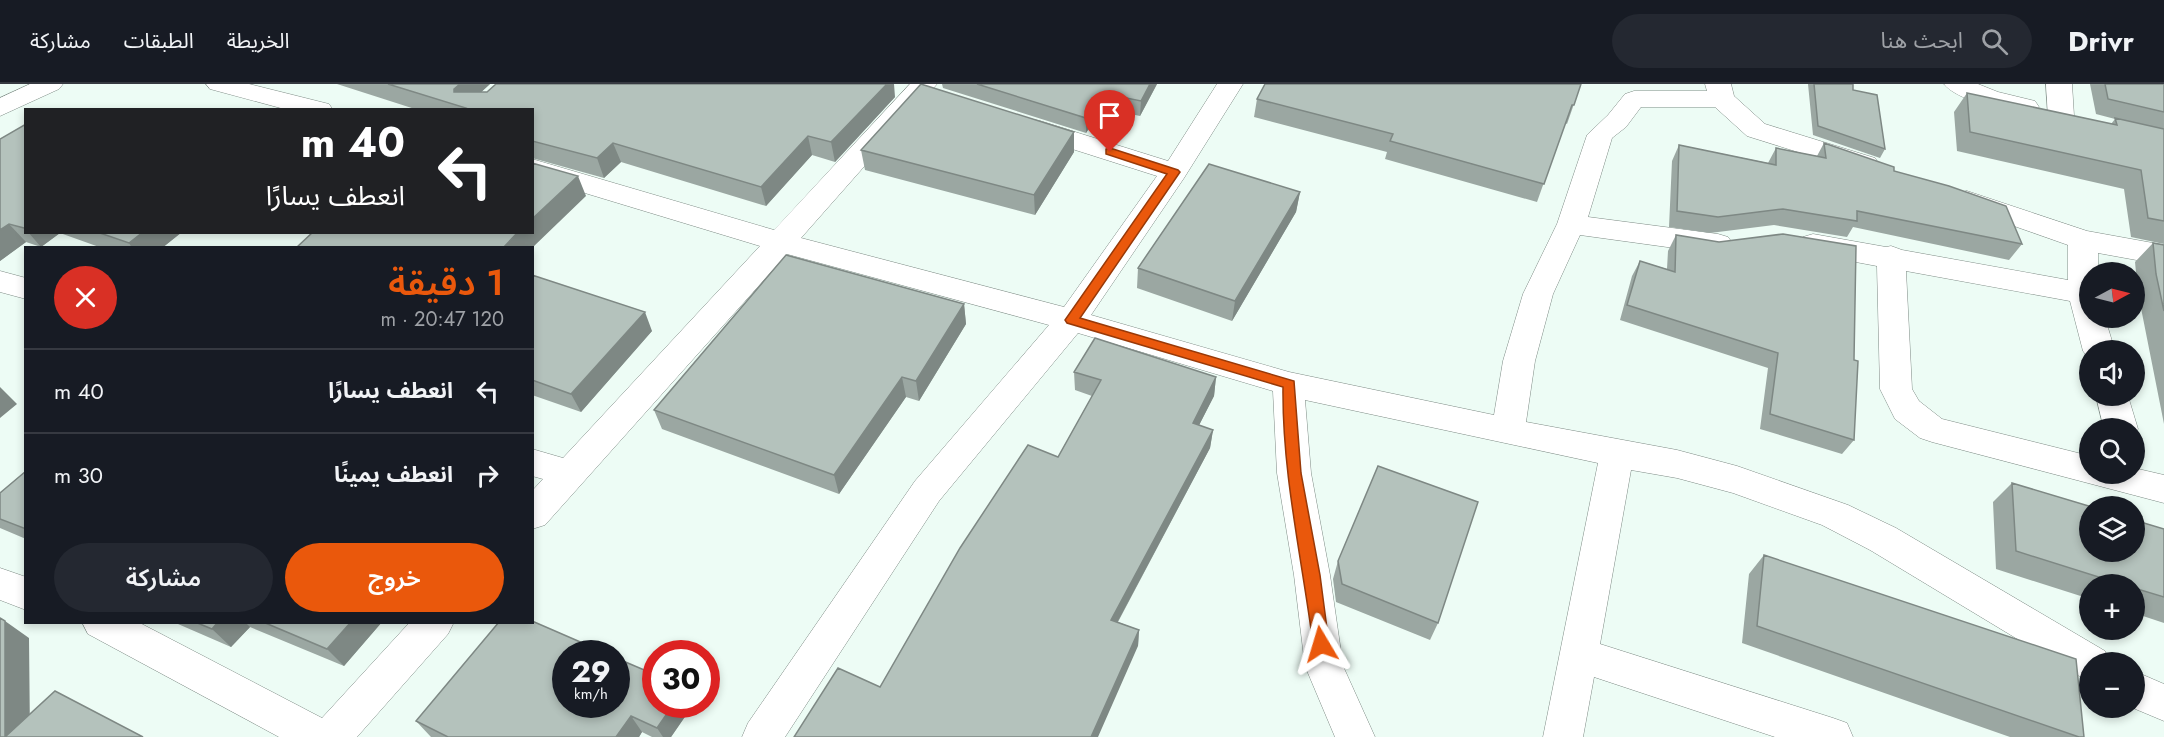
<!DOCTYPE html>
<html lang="ar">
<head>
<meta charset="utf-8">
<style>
  body { margin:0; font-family:Jost,"Noto Sans Arabic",sans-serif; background:#242831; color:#f1f3f6; direction:rtl; height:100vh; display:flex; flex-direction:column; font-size:22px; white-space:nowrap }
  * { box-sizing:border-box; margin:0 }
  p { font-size:20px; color:#9ea1a6 }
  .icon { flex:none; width:33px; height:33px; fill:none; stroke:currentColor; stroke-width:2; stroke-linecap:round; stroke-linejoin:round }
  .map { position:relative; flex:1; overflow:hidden; direction:ltr }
  .side { position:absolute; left:24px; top:162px; width:510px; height:378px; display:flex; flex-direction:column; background:#171b24; border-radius:0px; box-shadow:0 3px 9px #0003; direction:rtl }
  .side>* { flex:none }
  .guide { position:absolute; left:24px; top:24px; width:510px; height:126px; border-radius:0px; box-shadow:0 3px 9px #0003; direction:rtl; background:#202124; color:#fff; overflow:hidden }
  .needle { width:39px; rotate:83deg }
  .controls { position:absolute; left:2079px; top:178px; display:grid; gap:12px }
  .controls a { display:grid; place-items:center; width:66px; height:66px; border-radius:50%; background:#171b24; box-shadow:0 3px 9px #0003; font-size:30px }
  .speed { position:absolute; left:552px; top:556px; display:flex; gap:12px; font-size:30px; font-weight:700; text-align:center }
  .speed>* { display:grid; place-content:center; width:78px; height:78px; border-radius:50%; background:#171b24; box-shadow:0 3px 9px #0003; line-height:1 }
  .speed small { font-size:15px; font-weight:400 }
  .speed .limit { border:9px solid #d22; background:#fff; color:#111 }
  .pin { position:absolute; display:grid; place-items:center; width:51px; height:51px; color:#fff; margin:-62px -26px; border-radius:50% 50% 50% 0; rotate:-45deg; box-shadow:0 0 6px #0007 }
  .pin .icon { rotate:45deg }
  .me { position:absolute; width:66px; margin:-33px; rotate:353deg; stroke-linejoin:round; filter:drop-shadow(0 0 4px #0008) }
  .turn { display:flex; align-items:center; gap:21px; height:126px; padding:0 30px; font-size:27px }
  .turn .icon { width:78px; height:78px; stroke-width:2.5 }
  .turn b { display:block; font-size:42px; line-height:51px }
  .round { display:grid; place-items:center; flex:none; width:63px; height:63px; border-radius:32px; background:#242831 }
  .overview { display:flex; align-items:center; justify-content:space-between; height:102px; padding:0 30px }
  h1 { font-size:36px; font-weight:600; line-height:45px; color:#ea580c }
  .primary-button { display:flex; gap:12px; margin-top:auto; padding:12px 30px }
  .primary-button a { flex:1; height:69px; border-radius:36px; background:#ea580c; color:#fff; font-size:24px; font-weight:600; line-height:69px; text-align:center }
  .primary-button a+a { background:#242831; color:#f1f3f6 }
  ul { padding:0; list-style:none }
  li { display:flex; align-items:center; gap:18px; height:84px; padding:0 30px; border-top:2px solid #363941 }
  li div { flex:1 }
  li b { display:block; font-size:22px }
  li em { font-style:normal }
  header { display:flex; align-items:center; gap:36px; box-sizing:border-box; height:84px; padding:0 30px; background:#171b24; border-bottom:2px solid #363941 }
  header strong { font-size:28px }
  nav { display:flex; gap:33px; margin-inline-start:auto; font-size:21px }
  .search { width:420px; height:54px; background:#242831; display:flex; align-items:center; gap:15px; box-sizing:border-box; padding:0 21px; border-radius:33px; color:#9ea1a6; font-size:22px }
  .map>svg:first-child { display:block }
</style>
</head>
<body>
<header>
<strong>Drivr</strong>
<div class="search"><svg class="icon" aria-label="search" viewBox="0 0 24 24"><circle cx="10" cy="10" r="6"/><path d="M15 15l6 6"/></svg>ابحث هنا</div>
<nav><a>الخريطة</a><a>الطبقات</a><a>مشاركة</a></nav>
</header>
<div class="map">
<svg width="2164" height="653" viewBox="0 0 2164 653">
  <rect width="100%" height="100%" fill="#edfcf5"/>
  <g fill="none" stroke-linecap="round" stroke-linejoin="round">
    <defs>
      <path id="minor" d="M30,0H63L59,5L0,32V14Z
        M206,0H249L329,20L333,26H288L210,5Z
        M910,0H937L801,154L1064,223L1157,92L1022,49L1018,43L1022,37L1031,35L1040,37L1168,77L1217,0H1243L1184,94L1091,231L1289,288L1494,331L1503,277L1523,210L1557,140L1587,51L1608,31L1625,10L1634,7H1707L1705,0H1731L1734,12L1765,40L1875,74L1879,80L1875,86L1865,89L1747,52L1715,23H1641L1626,43L1612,54L1588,133L1718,150L1728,153L1733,160L1728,167L1718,170L1580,151L1553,210L1535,277L1526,338L1677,366L1737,382L1848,421L1896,444L2105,567L2110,579H2090V596L2077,591L1870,466L1822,441L1733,409L1677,394L1631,386L1600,560L1833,634L1847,639L1853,653H1775L1594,593L1583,653H1543L1598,379L1305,316L1311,389L1330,491L1343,582L1375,653H1335L1305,582L1294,491L1277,389L1273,307L1078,249L939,417L785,653H742L748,639L915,397L1049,241L787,170L545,441L532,445V407L543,395L532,392V365L563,374L760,162L532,93V75L774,146Z
        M1944,0H1978L1998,8L2035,17L2039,23L2035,29C2017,33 1955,16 1944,0Z
        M2046,0H2072L2074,32L2070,38L2061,40L2052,38L2048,32Z
        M1967,107L2087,147L2164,161V181L2098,169V189H2090V234H2105L2115,267H2090V276L2083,267L2070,217L1906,187L1912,305L1919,317L1942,335L2090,372V390H2134V384L2164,391V419L1932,358L1920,354L1895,335L1880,305L1877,182L1813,170L1803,167L1798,160L1803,153L1813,150L1886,163L1891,162L1902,166L2068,196V161L1957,122L1953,116L1957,110Z
        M0,187L26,194V215L0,208Z
        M2096,312H2128L2138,345L2134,351V345H2104Z
        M0,484L26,493V526L0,516Z
        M82,538H138L322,634L410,538H454L448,550L357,653H279L88,550Z
        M2134,587L2164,600V637L2133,624Z"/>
    </defs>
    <!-- minor casing -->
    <use href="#minor" stroke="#7e8b85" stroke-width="1"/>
    <!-- minor -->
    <use href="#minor" fill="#fff" fill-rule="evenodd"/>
  </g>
  <!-- wall -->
  <path fill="#9ba7a2" d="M337,0H490L481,8L895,13L835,78L812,71L766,122L621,78L604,94L532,74V26H418Z
    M942,0H1157L1140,32L1102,24L1086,49L943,4Z
    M1581,0L1567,40L1565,39L1537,118L1385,75L1387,68L1254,33L1257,15Z
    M1808,0H1853V6L1885,65L1880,74L1813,51Z
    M2090,0H2164V160L2131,153L2124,105L1957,67L1954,28L1967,9L2111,40L2115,35L2096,30Z
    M26,40V148H182L162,164H102L60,149L41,163L26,158L0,177Z
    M1824,59L1894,87L2022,160L2009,176L1853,143L1847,153L1774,141L1710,149L1669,143L1672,77L1679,61L1768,79L1776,64L1817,72Z
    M861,66L1074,68L1035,131L865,86Z
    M1300,108L1296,128L1232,237L1137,204L1138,184Z
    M1676,151L1854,276V356L1842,370L1760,345L1768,284L1620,236L1632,192L1640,177L1667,185L1668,167Z
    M2153,159L2164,161V340L2138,209L2135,178Z
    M532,191L652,247L581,328L532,311Z
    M964,220L966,240L919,317L906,313L839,410L662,345L654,326Z
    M1074,288L1216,293L1214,312L1199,341L1213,346L1210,364L1118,538L1139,546L1138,562L880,603L1058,373L1092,312L1075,306Z
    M26,387V455L0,444V409Z
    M2012,399L2164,445V539L2134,529V501H2090V515L1996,485L1993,418Z
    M1764,471L2084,653H2010L1742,559L1749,490Z
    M1338,477L1438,539L1430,556L1336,518L1333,495Z
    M176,538H382L344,582L250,543L231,563L178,540Z
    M656,621H693L671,653H652L642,648L639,653H431L416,637Z"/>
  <!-- shaded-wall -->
  <path fill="#7e8884" d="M460,0H490L464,24L454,8V5Z
    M887,0H894L895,13L835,78L831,58Z
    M1150,0H1157L1140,32L1141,17Z
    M1102,9V24L1086,49V34Z
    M1074,48V68L1035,131L1034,111Z
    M808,52L812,71L766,122L761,103Z
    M613,59L621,78L604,94L597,74Z
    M578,92L586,112L532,164H503L518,148H532V135Z
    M1300,108L1296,128L1232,237L1235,217Z
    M9,140L26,158L0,177V146Z
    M28,148H59L60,149L41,163Z
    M143,148H182L162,164H132L129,159Z
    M964,220L966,240L919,317L916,297Z
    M645,228L652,247L581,328L571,310Z
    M902,293L906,313L839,410L834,391Z
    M1216,293L1214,312L1191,357L1193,339Z
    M0,303L17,320L0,334Z
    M1213,346L1210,364L1110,552L1111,536Z
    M5,537L29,554L30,653H5Z
    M218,538H245L250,543L231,563L212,545Z
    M351,538H382L344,582L327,565Z
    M1139,546L1138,562L1098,653H1091Z
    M673,621H693L671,653H663L657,644Z
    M631,632L642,648L639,653H616Z"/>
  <!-- building -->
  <path fill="#b4c2bc" stroke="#7e8884" stroke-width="1.5" d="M388,0H460L454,5V8H487L496,0H887L831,58L808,52L761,103L613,59L597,74L532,57V26H464L466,24Z
    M921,0L924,1L1074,48L1034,111L861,66Z
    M977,0H1150L1141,17L1102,9L1086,34Z
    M1265,0H1581L1574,21H1572L1544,100L1390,57L1393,50L1257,15Z
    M1814,0H1853V6L1877,11L1885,65L1818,42Z
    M2105,0H2164V28L2108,15Z
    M1967,9L2117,41L2115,34L2164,45V137L2148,134L2141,86L1970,48Z
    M26,40V144H24L9,140L0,146V55Z
    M1824,59L1894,83V87L1949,102L2006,122L2022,160L1857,127V137L1783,125L1718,133L1677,127L1679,61L1776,81V64L1826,74Z
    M532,79L578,92L532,135Z
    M1209,80L1300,108L1235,217L1138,184Z
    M97,148H143L129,159Z
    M313,148H518L503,164H296Z
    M1783,150L1856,162L1854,276L1858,277L1854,356L1770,330L1778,269L1627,221L1640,177L1675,188L1676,151L1719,158Z
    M2153,159L2164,161V227L2156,190Z
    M786,171L964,220L916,297L902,293L834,391L654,326Z
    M532,191L645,228L571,310L532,296Z
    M1095,254L1216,293L1193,339L1213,346L1111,536L1139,546L1091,653H794L838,584L880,603L960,464L1028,361L1058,373L1101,296L1074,288Z
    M1378,382L1478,418L1438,539L1342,500L1338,477Z
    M26,387V445L0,435V409Z
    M2012,399L2092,423H2090V468H2134V436L2164,445V513L2134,504V501H2124L2016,467Z
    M1764,471L2076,575L2084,653H2079L1757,542Z
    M0,534L5,537V653H0Z
    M532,537L608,570H566V621H616V574L656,591V621H673L657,644L631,632L616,653H448L416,637L499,538H532Z
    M195,538H218L212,545Z
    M263,538H351L327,565Z
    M55,607L143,653H5Z"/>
  <!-- route -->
  <path fill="#ea580c" stroke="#983908" stroke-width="1.5" d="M1110,64L1178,86L1180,88L1080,234L1294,297L1301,389L1320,491L1329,560L1327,565L1321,567L1315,565L1313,560C1302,474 1282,390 1283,303L1067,239L1065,236L1167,90L1106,70V65Z"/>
</svg>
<div class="controls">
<a><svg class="needle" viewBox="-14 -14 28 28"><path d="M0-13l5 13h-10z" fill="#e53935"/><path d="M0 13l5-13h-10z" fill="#9ea1a6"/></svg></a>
<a><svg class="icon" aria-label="sound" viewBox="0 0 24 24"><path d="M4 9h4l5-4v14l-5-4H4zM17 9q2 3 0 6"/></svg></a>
<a><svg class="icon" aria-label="search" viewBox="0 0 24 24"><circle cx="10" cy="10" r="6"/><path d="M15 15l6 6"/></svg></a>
<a><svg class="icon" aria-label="layers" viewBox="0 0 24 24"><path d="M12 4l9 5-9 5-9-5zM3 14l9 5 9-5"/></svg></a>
<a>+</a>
<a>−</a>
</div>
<div class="speed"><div>29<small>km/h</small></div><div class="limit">30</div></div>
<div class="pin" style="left:1110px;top:68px;background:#d93025"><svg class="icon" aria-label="arrive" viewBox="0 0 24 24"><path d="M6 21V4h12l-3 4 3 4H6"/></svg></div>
<svg class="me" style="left:1321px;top:560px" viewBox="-20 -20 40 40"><path d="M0-17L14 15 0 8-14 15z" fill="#ea580c" stroke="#fff" stroke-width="4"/></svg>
<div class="guide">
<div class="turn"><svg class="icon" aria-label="left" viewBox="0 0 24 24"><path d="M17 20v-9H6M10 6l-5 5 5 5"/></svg><div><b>40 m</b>انعطف يسارًا</div></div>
</div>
<section class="side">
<div class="overview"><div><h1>1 دقيقة</h1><p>120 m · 20:47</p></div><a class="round" style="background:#d93025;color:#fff"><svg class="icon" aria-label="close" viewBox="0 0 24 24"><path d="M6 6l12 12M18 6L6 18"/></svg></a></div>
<ul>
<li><svg class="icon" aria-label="left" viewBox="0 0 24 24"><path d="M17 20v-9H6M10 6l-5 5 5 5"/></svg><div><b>انعطف يسارًا</b></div><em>40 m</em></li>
<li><svg class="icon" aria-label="right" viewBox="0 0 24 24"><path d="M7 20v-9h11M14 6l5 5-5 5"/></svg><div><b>انعطف يمينًا</b></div><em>30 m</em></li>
</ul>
<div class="primary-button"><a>خروج</a><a>مشاركة</a></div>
</section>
</div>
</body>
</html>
